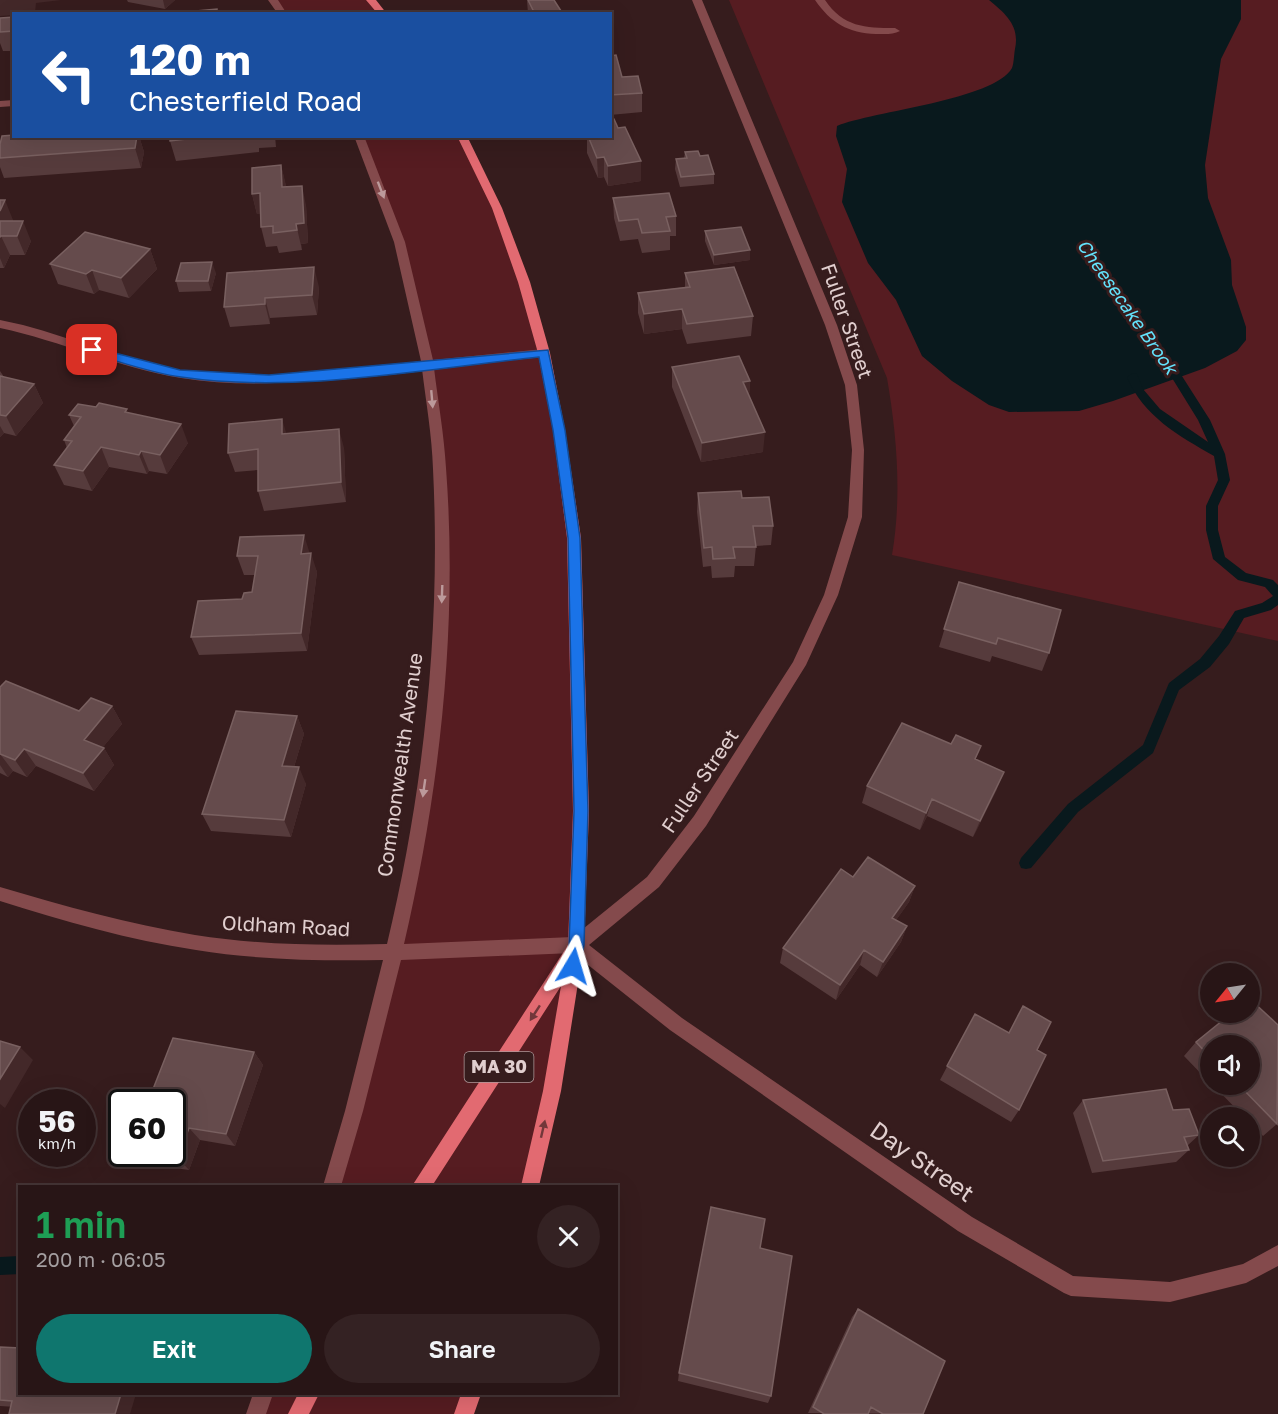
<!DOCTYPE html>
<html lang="en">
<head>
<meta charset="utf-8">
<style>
  body { margin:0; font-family:"Golos Text",sans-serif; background:#342223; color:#f1f3f6; height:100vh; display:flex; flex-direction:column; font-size:22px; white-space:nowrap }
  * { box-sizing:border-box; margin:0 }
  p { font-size:20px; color:#a59fa1 }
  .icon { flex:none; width:33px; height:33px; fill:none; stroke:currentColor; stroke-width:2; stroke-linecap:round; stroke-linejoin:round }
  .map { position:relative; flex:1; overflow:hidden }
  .drawer { position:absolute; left:18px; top:1185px; width:600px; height:210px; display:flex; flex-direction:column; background:#281516; border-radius:0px; box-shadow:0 6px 24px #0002,0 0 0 2px #443435 }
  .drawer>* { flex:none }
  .hud { position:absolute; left:12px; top:12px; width:600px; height:126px; border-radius:0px; box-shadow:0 6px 24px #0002,0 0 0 2px #443435; background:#1a4fa0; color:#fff; overflow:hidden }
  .needle { width:39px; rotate:240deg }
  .fabs { position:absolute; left:1200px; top:963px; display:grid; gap:12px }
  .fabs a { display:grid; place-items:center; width:60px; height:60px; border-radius:50%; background:#281516; box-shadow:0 6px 24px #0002,0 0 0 2px #443435; font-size:30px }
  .speed { position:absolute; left:18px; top:1089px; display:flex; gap:12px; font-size:30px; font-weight:700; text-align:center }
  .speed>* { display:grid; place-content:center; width:78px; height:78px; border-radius:50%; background:#281516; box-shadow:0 6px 24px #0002,0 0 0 2px #443435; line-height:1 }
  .speed small { font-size:15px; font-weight:400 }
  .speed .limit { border:3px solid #111; border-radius:9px; background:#fff; color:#111 }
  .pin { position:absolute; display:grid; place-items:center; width:51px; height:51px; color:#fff; margin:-26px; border-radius:12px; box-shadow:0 3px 9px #0006 }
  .me { position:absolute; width:66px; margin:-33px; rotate:7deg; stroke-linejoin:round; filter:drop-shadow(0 0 4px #0008) }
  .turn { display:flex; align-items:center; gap:21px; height:126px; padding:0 18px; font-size:27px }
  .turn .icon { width:78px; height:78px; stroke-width:2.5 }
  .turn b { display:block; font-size:42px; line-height:51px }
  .round { display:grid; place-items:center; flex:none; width:63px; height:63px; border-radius:32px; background:#342223 }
  .head { display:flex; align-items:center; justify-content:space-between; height:102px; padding:0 18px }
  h1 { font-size:36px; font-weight:600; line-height:45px; color:#1e9e55 }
  .primary-button { display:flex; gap:12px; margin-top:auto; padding:12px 18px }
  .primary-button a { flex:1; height:69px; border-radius:36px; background:#0f766e; color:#fff; font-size:24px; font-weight:600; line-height:69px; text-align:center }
  .primary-button a+a { background:#342223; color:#f1f3f6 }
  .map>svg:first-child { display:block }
</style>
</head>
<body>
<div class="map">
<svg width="1278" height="1414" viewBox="0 0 1278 1414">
  <rect width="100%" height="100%" fill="#361c1d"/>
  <!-- green -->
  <path fill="#561c21" d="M273,0H371L383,13H283Z
    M729,0H1278V641L892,555C902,497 897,436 887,378Z
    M359,137H462L497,208L544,353L574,538L576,946L552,1091L530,1186H332L396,950L438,693V463L412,290Z
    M263,1394H471L464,1414H256Z"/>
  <!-- water -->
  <path fill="#09191d" d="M989,0H1241V19L1221,59L1205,165L1208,198L1231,260L1232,285L1246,327V340L1237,351L1205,368L1113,401L1079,411L1009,412L989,405L952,381L922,356L896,300L868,263L842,202L847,169L836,136L837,126C873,111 994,100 1012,68C1014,63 1014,54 1015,49C1020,26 1006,14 989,0Z"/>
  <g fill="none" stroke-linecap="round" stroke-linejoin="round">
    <!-- stream -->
    <path fill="#09191d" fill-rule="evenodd" d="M1169,361L1173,362L1210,420L1225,454L1230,480L1218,506V530L1225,557L1246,573L1273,580L1278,585V605L1271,610L1244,618L1229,644L1210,667L1179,690L1153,753L1078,812L1031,868L1026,869L1021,868L1019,863L1021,858L1068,804L1143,745L1169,683L1200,659L1219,636L1235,611L1262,603L1273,596L1265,587L1238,580L1213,559L1206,530V506L1218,480L1214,456C1179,436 1143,416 1127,377L1133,373L1137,374L1143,389L1160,409L1208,442L1198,420L1164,365Z
      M20,1256V1274L0,1275V1257Z"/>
    <!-- service -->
    <path fill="#844a4c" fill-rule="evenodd" d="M815,0H825C843,27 865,28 895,28L900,31C893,35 884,34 876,34C848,33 831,23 815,0Z"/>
    <!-- minor -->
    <path fill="#844a4c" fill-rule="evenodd" d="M268,0H278L287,14H278Z
      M692,0H702L837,325L857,385L864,450L862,517L838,595L806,665L706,826L659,887L589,945L682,1018L972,1217L1073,1276L1170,1282L1243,1264L1278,1245V1266L1246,1283L1170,1302L1071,1296L1064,1293L958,1231L670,1030L573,953L401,960L363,1111L341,1186H323L345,1111L383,960C321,961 258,960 196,950C129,940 64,921 0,901V887C64,906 129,924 195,935C259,945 323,946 387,944C424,790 441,628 433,469C432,436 426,402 422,369C342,378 260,391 181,378C119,368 61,341 0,328V320L23,325C75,339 127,361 180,370C260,383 342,370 421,361L394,242L354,136H364L405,242L433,360L544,349L550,353L544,357L434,368C438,401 444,434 446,468C458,626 440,790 404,944L573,937L647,877L694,816L793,662L824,595L848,517L852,450L845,385L825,325Z
      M14,100V106L0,107V101Z
      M253,1394H273L266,1414H246Z"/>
    <!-- primary -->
    <path fill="#e26a71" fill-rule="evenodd" d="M366,0H376L387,14H378Z
      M457,136H467L502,208L530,282L550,353L565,430L581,538L589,811L584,945L561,1091L539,1186H521L543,1091L561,986L432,1186H412L568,945L573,811L567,538L553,430L538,353L518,282L492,208Z
      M298,1394H319L309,1414H288Z
      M461,1394H481L474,1414H454Z"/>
  </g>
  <!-- wall -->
  <path fill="#563b3c" d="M127,0H175L165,9L128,2Z
    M527,0L563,14H528Z
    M14,17V51H3L0,43V18Z
    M610,56L622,77L642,93V112L610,115Z
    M618,128L641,161V181L608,186L604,177L598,178L587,153V136H610Z
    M14,136H139L144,152L141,168L4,178L0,167V144Z
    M170,136H275L276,147L259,148V152L176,161L170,141Z
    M685,152L700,156L714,174V184L680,187L675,169L676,159L684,158Z
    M281,165L286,187L306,205L308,243L301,244L302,250L279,253L277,246L266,247L261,227V213L257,214L252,194Z
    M613,198L676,216V236H670V250L642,253L638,239L620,241L614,218Z
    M0,200L13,221L31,241L25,255H10L4,268H0Z
    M705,231L750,260L714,265L705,241Z
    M150,249L157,269L129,298L99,290L94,294L58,284L50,264Z
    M216,273L211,291L179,292L176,281Z
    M685,273L753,316L751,336L687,344L682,329L644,334L638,313V293L685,287Z
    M319,287L317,315L270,318V324L230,327L224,307Z
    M672,367L750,381L749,395L763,452L701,462L672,387Z
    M0,371L4,377L34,384L43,403L16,436L4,433L0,437Z
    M129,413L188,443L167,474L149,471L147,474L109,467L92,491L64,485L54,465L67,448L64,440L74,426L69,415Z
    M287,434L344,448L346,502L264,511L258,491V470L235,472L228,453Z
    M698,493L742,498L773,526L771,545L756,546L754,566H735L734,577L712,578L711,566L703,567L697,512Z
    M309,553L317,572L307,651L199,655L191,637L252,592L255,575H244L237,556Z
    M959,582L1049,653L1042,671L992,656L990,662L939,647Z
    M0,687L79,711L112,706L122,724L103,747L104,748L114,765L94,791L36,766L27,777L13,771L8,777L0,773Z
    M297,716L304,734L294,767L306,784L291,837L211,831L202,814Z
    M976,759L997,789L973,837L927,816L920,830L862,803L867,786Z
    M853,877L915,886L909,902L896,920L907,926L901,942L877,977L860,965L836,1000L780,963L783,948Z
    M1250,999L1278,1025V1123L1263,1136L1250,1122V1118H1245L1212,1084H1250V1046H1210V1083L1184,1056L1196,1042L1233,1012H1250Z
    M1023,1006L1037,1050L1019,1110L1011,1122L940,1080L975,1014L1009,1033Z
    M254,1052L263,1065L235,1146L200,1140L189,1170L160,1166L149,1154L172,1102Z
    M1083,1100L1173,1110L1199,1135L1187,1146L1189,1150L1176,1162L1092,1173L1073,1113Z
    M858,1309L923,1414L808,1413L852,1317Z
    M0,1347L130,1414L0,1406Z
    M679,1373L771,1396L768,1403L678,1381Z"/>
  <!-- shaded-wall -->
  <path fill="#432829" d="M0,0H61L36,3L35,12L14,14V15L0,16Z
    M163,0H175L165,9Z
    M137,136H139L144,152L141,168L135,148Z
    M604,157V177L598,178L597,158Z
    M641,161V181L608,186V166Z
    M281,165L286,185L287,207L282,187Z
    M302,186L306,205L308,243L301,244L302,250L296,224Z
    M260,193L265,213L257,214L252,194Z
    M5,200L13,220L7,236L0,231V211Z
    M23,221L31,241L25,255L17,236Z
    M1,236L10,255L4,268L0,258V237Z
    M150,249L157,269L129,298L121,278Z
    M750,250V260L714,265V255Z
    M212,262L216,273L211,291L208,281Z
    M314,267L319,287L317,315L312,295Z
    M92,270L99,290L94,294L86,274Z
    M265,298L270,318V324L265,304Z
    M682,309V329L644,334V314Z
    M750,381L749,401L743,382Z
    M34,384L43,403L16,436L6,416Z
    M282,419L288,439L282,434Z
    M181,424L188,443L167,474L160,455Z
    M0,426L4,433L0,437Z
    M339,429L344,448L346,502L341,482Z
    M765,432L763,452L701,462L702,443Z
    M101,447L109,467L92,491L83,471Z
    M141,451L149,471L147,474L139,455Z
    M304,535L310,554H301Z
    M311,553L317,572L307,651L301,633Z
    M112,706L122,724L95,757L84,740Z
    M297,716L304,734L289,783L282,766Z
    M104,748L114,765L94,791L83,773Z
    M24,749L36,766L27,777L15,760Z
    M0,754L13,771L8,777L0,765Z
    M299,767L306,784L291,837L284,820Z
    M1004,772L997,789L973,837L980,821Z
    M932,799L927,816L920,830L926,813Z
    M915,886L909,902L887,933L892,918Z
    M907,926L901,942L877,977L883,962Z
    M864,950L860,965L836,1000L840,985Z
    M20,1047L33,1060L5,1108L0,1104V1079Z
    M254,1052L263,1065L235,1146L226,1134Z
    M189,1128L200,1140L189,1170L178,1158Z
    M121,1394H136L130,1414H115Z"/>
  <!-- building -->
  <path fill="#654b4c" stroke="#796060" stroke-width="1.5" d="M528,0H554L563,14H535Z
    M217,9V14H162Z
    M14,17V31L0,32V18Z
    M616,55L622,77L638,76L642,93L610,95V56Z
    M610,119H614L618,128L625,127L641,161L608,166L604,157L597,158L588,136H610Z
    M14,135V136H137L135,148L0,158V144L2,136Z
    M170,136H213L170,141Z
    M698,151L700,156L708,155L714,174L681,177L676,159L687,158L685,152Z
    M281,165L282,187L302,186L304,223L296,224L297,230L273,233V226L261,227L260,193L252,194V168Z
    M669,193L676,216L666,217L670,231L642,233L638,219L619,221L613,198Z
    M0,200H5L0,211Z
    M0,221H23L17,236H1L0,237Z
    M741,227L750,250L714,255L705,231Z
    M85,232L150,249L121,278L92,270L86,274L50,264Z
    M212,262L208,281H176L181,263Z
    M314,267L312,295L265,298V304L224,307L227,273Z
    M734,267L753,316L687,324L682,309L644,314L638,293L690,287L685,273Z
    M739,356L750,381L743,382L765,432L702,443L672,367Z
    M0,376L34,384L6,416L0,415Z
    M99,403L127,409L125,412L181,424L160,455L141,451L139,455L101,447L83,471L54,465L72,441L64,440L81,417L69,415L78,404L96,407Z
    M282,419V434L339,429L341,482L258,491V449L228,453L229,424Z
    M741,491L742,498L769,497L773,526H753L756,547H733L735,558L713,559L712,547L704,548L698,493Z
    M304,535L301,554L311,553L301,633L191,637L198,601L242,599L244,593L252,592L258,556H237L240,537Z
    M959,582L1061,610L1049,653L998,638L996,644L944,629Z
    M6,681L79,711L91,698L112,706L84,740L104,748L83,773L24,749L15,760L0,754V687Z
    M236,711L297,716L282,766L299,767L284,820L202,814Z
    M902,723L951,744L956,735L981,746L975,759L1004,772L980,821L932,799L926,813L867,786Z
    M868,857L915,886L892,918L907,926L883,962L864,950L840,985L783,948L841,869L853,877Z
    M1250,999L1278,1025L1277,1124L1238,1084H1250V1046H1210V1057L1196,1042L1233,1012H1250Z
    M1023,1006L1051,1022L1037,1050L1046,1055L1019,1110L947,1066L975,1014L1009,1033Z
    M173,1038L254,1052L226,1134L189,1128L178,1158L149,1154H172V1102H148Z
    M0,1041L20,1047L0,1079Z
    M1166,1089L1173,1110L1189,1109L1199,1135L1184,1137L1189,1150L1103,1161L1083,1100Z
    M711,1207L765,1219L760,1248L792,1256L771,1396L679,1373Z
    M858,1309L945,1361L923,1414H883L871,1407L868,1414H824L813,1407Z
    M0,1347L20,1348V1394H121L115,1414H9L12,1401L0,1400Z"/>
  <!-- one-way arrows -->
  <defs><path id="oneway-solid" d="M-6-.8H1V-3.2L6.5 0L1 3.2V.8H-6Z" transform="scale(1.5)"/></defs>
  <g fill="#bc9a9b">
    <use href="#oneway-solid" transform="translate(381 190) rotate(69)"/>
    <use href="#oneway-solid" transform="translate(432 399) rotate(85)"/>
    <use href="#oneway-solid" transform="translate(442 594) rotate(92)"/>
    <use href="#oneway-solid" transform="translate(424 788) rotate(98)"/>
  </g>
  <g fill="#72373a">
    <use href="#oneway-solid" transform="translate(535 1013) rotate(123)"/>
    <use href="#oneway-solid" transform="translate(543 1129) rotate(-77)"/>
  </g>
  <!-- route -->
  <path fill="#1a73e8" stroke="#114b97" stroke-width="1.5" d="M92,347L180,370L269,375L548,350L565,430L580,538L588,811L584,945L579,971L573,974L567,971L565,966L569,945L574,811L568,538L553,430L539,357C426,369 294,394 181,377C150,373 119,361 88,353L87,350Z"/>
  <g text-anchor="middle" stroke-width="6" stroke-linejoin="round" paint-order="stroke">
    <!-- far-water labels -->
    <g font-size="18" font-style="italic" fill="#63e3fc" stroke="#361c1d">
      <text transform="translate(1127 307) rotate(55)" y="6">Cheesecake Brook</text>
    </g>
    <!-- shield labels -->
    <rect fill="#361c1d" stroke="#ae999a" stroke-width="1.5" x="464.5" y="1052" width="69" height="30" rx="4.5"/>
    <g font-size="18" font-weight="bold" fill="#e1cfcf">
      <text x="499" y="1073">MA 30</text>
    </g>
    <!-- street labels -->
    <g font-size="20" fill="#e1cfcf" stroke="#361c1d">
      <text transform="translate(847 321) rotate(71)" y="7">Fuller Street</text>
      <text transform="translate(400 765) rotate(-82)" y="7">Commonwealth Avenue</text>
      <text transform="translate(700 781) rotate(-56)" y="7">Fuller Street</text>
      <text transform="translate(286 926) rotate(3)" y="7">Oldham Road</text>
    </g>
    <!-- near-street labels -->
    <g font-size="24" fill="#e1cfcf" stroke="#361c1d">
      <text transform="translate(922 1162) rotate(35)" y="8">Day Street</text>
    </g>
  </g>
</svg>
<div class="fabs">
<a><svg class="needle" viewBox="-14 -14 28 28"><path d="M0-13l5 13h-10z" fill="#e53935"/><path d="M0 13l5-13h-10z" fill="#a59fa1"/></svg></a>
<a><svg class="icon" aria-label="sound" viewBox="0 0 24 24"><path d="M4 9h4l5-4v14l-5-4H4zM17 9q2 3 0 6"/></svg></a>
<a><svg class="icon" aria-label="search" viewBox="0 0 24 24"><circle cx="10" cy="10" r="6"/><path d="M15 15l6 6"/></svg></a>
</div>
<div class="speed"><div>56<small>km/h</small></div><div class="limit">60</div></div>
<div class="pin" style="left:92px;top:350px;background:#d93025"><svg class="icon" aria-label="arrive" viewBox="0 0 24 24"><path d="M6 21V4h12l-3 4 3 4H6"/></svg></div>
<svg class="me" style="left:573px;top:966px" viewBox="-20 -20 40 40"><path d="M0-17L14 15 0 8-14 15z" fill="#1a73e8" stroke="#fff" stroke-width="4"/></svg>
<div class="hud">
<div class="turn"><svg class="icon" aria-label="left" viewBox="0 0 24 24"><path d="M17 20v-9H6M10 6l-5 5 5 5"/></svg><div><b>120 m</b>Chesterfield Road</div></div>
</div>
<section class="drawer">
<div class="head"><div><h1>1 min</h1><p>200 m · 06:05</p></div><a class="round"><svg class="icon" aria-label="close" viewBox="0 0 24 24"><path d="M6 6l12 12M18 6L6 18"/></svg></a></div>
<div class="primary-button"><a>Exit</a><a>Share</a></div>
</section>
</div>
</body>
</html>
